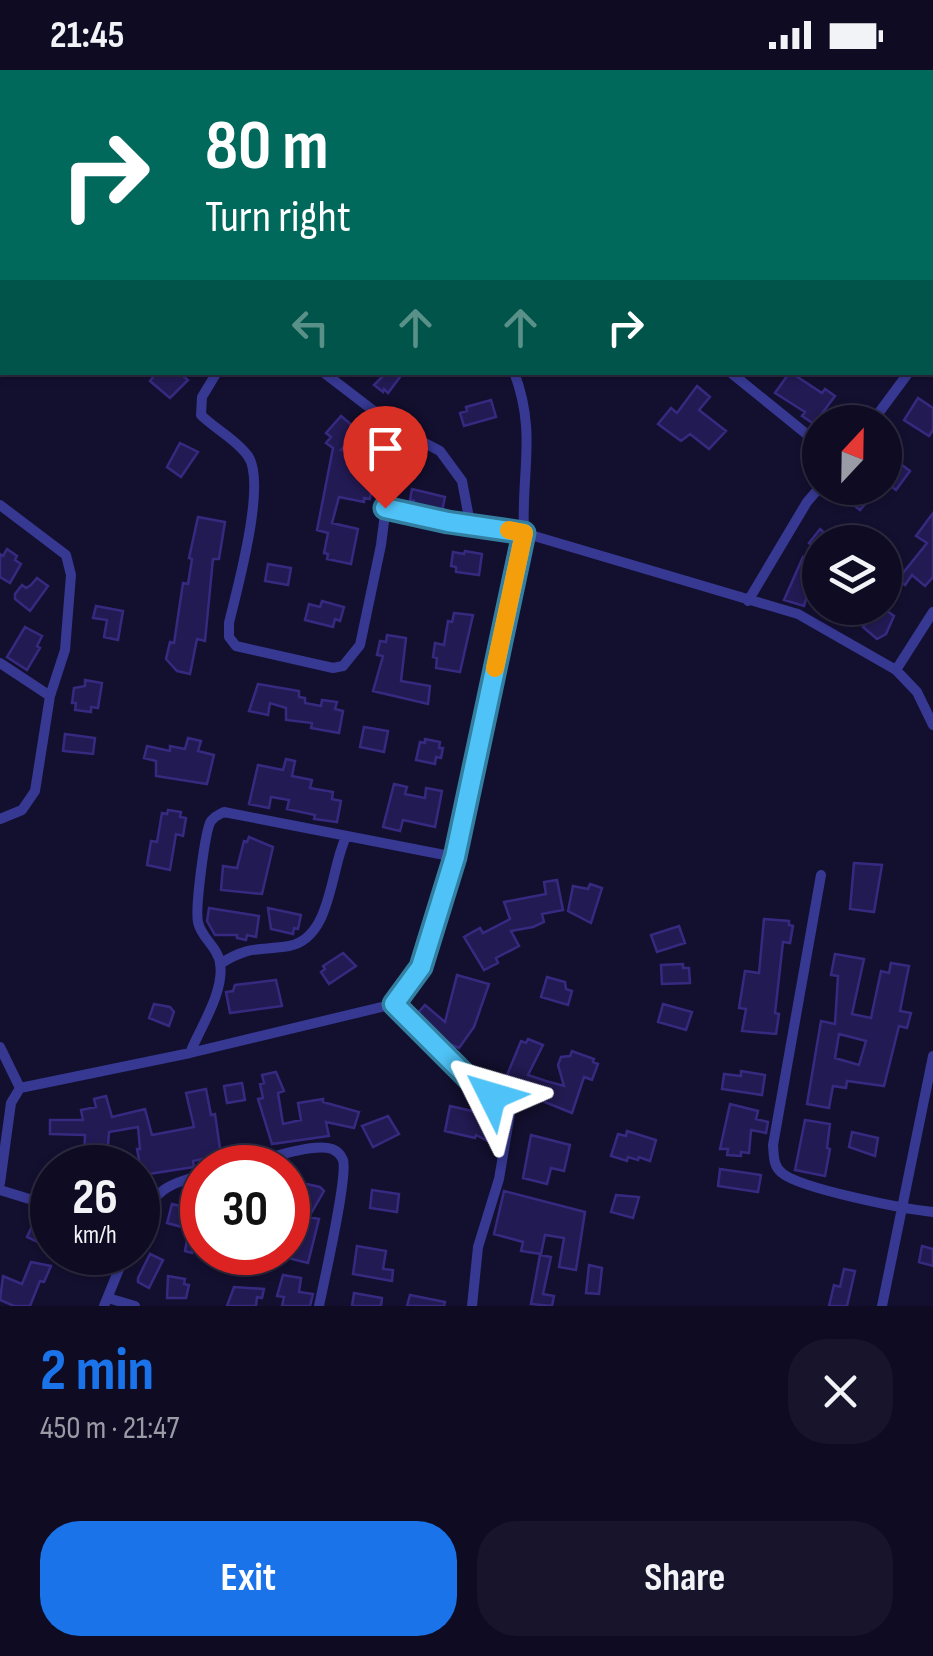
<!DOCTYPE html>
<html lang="en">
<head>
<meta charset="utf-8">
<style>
  body { margin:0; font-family:"Sofia Sans Condensed",sans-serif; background:#17142b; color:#f1f3f6; height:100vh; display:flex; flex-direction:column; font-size:38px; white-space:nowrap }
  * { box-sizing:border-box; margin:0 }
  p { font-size:32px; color:#9b9ba6 }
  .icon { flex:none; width:55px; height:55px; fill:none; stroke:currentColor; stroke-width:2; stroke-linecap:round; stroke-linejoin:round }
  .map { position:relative; height:1236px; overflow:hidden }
  .drawer { display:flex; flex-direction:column; background:#0e0b23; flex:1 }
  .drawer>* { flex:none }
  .top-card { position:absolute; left:0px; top:0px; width:935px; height:305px; box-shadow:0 2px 8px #0004,0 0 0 2px #2e2b41; background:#00695c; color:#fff; overflow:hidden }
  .needle { width:65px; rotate:22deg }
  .tools { position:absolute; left:802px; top:335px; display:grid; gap:20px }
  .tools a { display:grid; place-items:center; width:100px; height:100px; border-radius:50%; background:#0e0b23; box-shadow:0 2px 8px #0004,0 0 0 2px #2e2b41; font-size:50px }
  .speed { position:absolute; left:30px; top:1075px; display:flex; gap:20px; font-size:50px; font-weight:700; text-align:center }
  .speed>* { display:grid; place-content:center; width:130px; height:130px; border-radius:50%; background:#0e0b23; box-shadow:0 2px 8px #0004,0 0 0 2px #2e2b41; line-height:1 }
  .speed small { font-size:25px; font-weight:400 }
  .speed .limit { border:15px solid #d22; background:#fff; color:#111 }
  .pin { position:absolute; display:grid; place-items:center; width:85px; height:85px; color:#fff; margin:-102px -42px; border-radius:50% 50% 50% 0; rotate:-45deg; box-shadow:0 0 10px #0007 }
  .pin .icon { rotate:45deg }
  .me { position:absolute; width:110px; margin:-55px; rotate:310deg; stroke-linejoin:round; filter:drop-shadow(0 0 8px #0008) }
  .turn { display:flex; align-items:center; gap:35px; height:210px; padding:0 40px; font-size:45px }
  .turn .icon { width:130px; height:130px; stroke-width:2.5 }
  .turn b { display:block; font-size:70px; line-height:85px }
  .lanes { display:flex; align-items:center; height:95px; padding:0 40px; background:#0003; justify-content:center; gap:50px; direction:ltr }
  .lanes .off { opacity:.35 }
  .round { display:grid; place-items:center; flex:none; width:105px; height:105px; border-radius:40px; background:#17142b }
  .overview { display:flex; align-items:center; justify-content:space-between; height:170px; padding:0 40px }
  h1 { font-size:60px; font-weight:700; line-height:75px; color:#1a73e8 }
  .cta { display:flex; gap:20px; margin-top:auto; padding:20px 40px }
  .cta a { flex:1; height:115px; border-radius:40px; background:#1a73e8; color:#fff; font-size:40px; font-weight:700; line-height:115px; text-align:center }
  .cta a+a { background:#17142b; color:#f1f3f6 }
  .status { display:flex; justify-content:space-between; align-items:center; height:70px; padding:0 50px; background:#0e0b23; direction:ltr }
  .status svg { height:28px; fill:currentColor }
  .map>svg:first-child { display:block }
</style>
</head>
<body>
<div class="status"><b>21:45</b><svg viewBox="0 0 49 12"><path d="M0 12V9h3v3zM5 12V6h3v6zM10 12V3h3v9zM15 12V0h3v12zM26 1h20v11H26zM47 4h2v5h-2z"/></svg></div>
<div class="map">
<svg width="933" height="1236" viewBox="0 0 933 1236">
  <rect width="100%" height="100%" fill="#130f2f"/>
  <!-- building -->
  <path fill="#221a52" stroke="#362a80" stroke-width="2.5" fill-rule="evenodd" d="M157,302H178L188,310L170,328L150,311Z
    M387,302L400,307L388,323L384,319L383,322L374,315Z
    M790,302L822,323L825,319L835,326L814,354L802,346L805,342L775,323Z
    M697,316L710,327L699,340L726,361L709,379L690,364L681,371L658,354L671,338L677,343Z
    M918,328L933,338V360L929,366L904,350Z
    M491,330L496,347L464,356L460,343L467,341L466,337Z
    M341,346L354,357L348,364L352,367L341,380L369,385L364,414L372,416L370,429L364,428V432L339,427L332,453L358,459L351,494L327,489L328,484L324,483L328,463L317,460L333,378L326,373L331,367L326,363Z
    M180,373L198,382L181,407L167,397Z
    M894,389L910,401L896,420L885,412V401Z
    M848,418H879L860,440L847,430L849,428L843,423Z
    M412,419L445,427L442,441L413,436L414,431L410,430Z
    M933,443V507L925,516L912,505L905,515L901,512L885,533V510L895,496L903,503L927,473L916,466Z
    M198,447L225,452L219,489H213L205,571L197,569L190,604L177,601L166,589L170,572L174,573L183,513L188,514L192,489L189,488Z
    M820,459L834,472H820V482L809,473Z
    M7,479L17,486L15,490L21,494L10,513L0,507V484L3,486Z
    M465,481L482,484L479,505L456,502V497L451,496L453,482L464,484Z
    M803,487L819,494L815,503L820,505L816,523L809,519L804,536L784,530Z
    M268,494L291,498L288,515L265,511Z
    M37,508L48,516L30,541L15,529V524L22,515L26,518L31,515Z
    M322,531L344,537L340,551L335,549L333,557L305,550L309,534L320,537Z
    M96,536L123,541L118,570L104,567L107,550L93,548Z
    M878,538H883L894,546L886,564L877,569L863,557Z
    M454,543L473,545L460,602L436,598L437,588L433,587L435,573L444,575L448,551L452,552Z
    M25,557L42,566L37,576L40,578L27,600L7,587Z
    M387,565L406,568L401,611L430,616L428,634L373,621L383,586L377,585L380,571L386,572Z
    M85,610L102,613L98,638L91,637V642L75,640L76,633H72L74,618L85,616Z
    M258,614L299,621V627L305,628V633L321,636L322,630L337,632L335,639L343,641L339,663L311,658L312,653L286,650V638L270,633L268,645L249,641Z
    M364,657L388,661L384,682L360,677Z
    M65,664L95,668L93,684L63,681Z
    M188,668L201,671L198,681L214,685L207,714L156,706V691L144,688L147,676L170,681V676L185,679Z
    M425,669L440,672L439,678H443L441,688L436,687L435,694L416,690L420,672L425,673Z
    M286,689L295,691L292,706L312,710L310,718L333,722L332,729L341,731L337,752L314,749L315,745L287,739L289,730L271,727L269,738L249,734L258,695L283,700Z
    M394,714L407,717L405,724L425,728L426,718L442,721L435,757L403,750L400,761L383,757Z
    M168,740L181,742L180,747L186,748L183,766L176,764L170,800L147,795L151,771L157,772L162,743L167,744Z
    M249,767L273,777L262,824L221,820L223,796L237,798L244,771L247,772Z
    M854,793L882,795L874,842L850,839Z
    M557,810L563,840L542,844L544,852L533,857L511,861L519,876L496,888L498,893L484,900L464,867L480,858L483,863L510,849L504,832L546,824L544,812Z
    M590,814L602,818L591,853L568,841L573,816L588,819Z
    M209,838L259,846L256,867L247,865L246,870L237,868V865H215L207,851Z
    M268,838L301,845L298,859L294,858L293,864L271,859Z
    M764,849L789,851V855L793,856L790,873L783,872L775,943L779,944L776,964L742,961L746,939L739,938L745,901L759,903Z
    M679,856L685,873L657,882L651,865Z
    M343,883L356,896L329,914L321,902L325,899L323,896Z
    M835,884L864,889L852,944L871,948L881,901L889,903L891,893L909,896L900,941L911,943L907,958L899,956L884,1016L847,1011L846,1018L833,1016L829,1038L807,1034L821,951L835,954L838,906L831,905ZM839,964L866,971L859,995L835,988Z
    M683,894V898H689L690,913L662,914L661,895Z
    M457,905L489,914L474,957L459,978L445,972L417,944L425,935L445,952Z
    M547,907L565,912L566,919L572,921L568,935L541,927Z
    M276,910L282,936L230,943L226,922L233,921L235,915Z
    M154,934L170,937L174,942L169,956L149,948Z
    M663,934L692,942L686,960L658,952Z
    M528,969L543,975L528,1005L546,1011L564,1016L558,995L561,987L570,986L572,981L594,989L593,992L598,994L592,1010L584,1007L572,1043L503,1015L521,971L526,973Z
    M741,1001L765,1005L762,1025L722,1019L724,1004L741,1006Z
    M276,1002L284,1021L278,1023L283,1054L301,1050L298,1033L323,1029V1032L359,1042L354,1058L326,1052L329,1066L272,1074L258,1029L263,1028L260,1014L264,1013L262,1005Z
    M242,1013L245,1030L227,1033L224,1016Z
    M206,1019L211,1045L215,1044L221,1085L193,1091L194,1097L142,1105L137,1079H140L138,1057L109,1062L107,1090L84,1089L85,1065L50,1064V1050H83L81,1040L96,1037L94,1029L106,1026L112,1047L145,1039L152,1065L194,1057L186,1023Z
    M730,1034L758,1041L756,1049L768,1052L766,1063L751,1060L749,1083L741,1082V1086L727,1085L728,1079H720Z
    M450,1036L481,1043L500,1052L490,1072L476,1065L475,1068L445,1061Z
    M388,1046L399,1064L373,1077L362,1056Z
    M805,1050L830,1054L827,1078L830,1079L825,1106L795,1100Z
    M627,1061L656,1070L650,1091L639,1087L638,1090L628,1087L627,1091L611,1086L618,1064L626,1066Z
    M852,1062L878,1068L875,1086L849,1077Z
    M531,1065L570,1075L564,1101L551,1098L547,1114L523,1108Z
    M720,1099L761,1105L758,1122L718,1116Z
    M288,1110L320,1117L324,1121L309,1147L319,1149L308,1193L288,1188Z
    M372,1120L399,1124L397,1142L370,1138Z
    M504,1121L585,1142L576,1200L559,1197L564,1168L545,1165L541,1184L521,1181L523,1172L494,1164Z
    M616,1125L639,1127L633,1148L611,1142Z
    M172,1134L202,1141L192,1183L185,1181L189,1159L167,1153Z
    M34,1152L52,1161L50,1178L27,1167Z
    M357,1176L386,1181L383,1199L393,1200L392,1211L353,1204Z
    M922,1176L933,1179V1196L919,1192Z
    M57,1182H99L93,1197Z
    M150,1184L163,1190L149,1218L138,1212V1208Z
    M540,1185L551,1187L543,1224L554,1226L552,1236L531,1234Z
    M31,1192L51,1196L44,1212L40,1211L30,1236H14L0,1230L3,1206L22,1214Z
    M589,1195L602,1198L599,1224L586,1223Z
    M844,1199L855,1201L847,1236H829L834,1215L840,1217Z
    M283,1205L301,1208L299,1222L313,1224L310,1236H282L284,1227L277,1226Z
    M168,1206L185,1209L184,1214L189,1215L186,1228H167Z
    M234,1217L264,1219L262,1228L257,1227L256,1236H227Z
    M354,1223L382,1228L381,1236H352Z
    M410,1225L445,1232L444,1236H407Z"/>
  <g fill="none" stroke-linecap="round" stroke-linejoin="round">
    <!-- minor -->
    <path stroke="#363892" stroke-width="10" d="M198,0L202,2
      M449,0L454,2
      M644,0L647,2
      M491,2L494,0
      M667,2L669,0
      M0,40L2,42
      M932,62H933
      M0,222L2,223
      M932,242H933
      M932,271H933
      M217,302L202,327L201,345C215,359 236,369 248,386C267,413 237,519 229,553V567L236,576L333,598L343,596L360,575L381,475L396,358
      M323,302L396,358L440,381L462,411L470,453
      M730,302L820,375
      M872,352L909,302
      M0,435L66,485L71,505L65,580L50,626L35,721L22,740L0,749
      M385,438L448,453L524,463L798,544L896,600L917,622L933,655
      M748,531L807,432L820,417
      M0,593L50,626
      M896,600L933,542
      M821,805L773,1075C774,1086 773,1096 782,1103C801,1119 905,1139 933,1142
      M220,894C249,875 259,881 289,876C332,868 330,799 346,767
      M394,934L474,1014L511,1038L499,1109L478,1177L472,1236
      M0,977L20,1018
      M190,983C200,958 225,921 220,893C218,877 201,868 198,852C195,839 205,760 211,751C216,745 218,745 224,742L455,787
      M234,1098C257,1092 312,1072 332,1079C337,1081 341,1085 343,1090C348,1107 324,1211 319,1236
      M0,1113L11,1033L20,1018L190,983L394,934L421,897L455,787L524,463C521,402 537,362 514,302
      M0,1120L52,1136
      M138,1154C155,1121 166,1114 202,1105
      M108,1228L135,1236
      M104,1236L126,1182
      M882,1236L933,986"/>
  </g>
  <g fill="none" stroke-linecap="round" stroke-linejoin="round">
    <defs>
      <path id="route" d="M385,438L448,452L524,463L455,787L421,897L394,934L474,1014L492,1026"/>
    </defs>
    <!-- route casing -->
    <use href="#route" stroke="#337fa1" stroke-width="25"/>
    <!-- route -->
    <use href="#route" stroke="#4fc3f7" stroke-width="18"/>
    <!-- slow -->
    <path stroke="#f59e0b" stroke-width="18" d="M495,598L524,463L509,460"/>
  </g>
</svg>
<div class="tools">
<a><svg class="needle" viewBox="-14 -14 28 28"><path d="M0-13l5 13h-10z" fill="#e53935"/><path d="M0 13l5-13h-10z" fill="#9b9ba6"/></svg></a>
<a><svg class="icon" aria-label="layers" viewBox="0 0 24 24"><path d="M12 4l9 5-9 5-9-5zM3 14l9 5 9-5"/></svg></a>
</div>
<div class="speed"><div>26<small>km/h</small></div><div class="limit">30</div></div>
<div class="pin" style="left:385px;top:438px;background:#d93025"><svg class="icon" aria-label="arrive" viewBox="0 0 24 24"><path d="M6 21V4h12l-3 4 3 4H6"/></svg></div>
<svg class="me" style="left:492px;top:1026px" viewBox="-20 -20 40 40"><path d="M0-17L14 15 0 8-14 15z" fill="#4fc3f7" stroke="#fff" stroke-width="4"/></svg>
<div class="top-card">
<div class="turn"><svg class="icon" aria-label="right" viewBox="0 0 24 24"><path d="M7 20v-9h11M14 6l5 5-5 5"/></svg><div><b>80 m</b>Turn right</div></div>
<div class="lanes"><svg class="icon off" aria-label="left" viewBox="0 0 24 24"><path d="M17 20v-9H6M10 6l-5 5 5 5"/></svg><svg class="icon off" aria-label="ahead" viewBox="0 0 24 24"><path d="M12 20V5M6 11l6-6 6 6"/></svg><svg class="icon off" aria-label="ahead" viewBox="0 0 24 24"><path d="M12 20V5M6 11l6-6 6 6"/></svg><svg class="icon" aria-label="right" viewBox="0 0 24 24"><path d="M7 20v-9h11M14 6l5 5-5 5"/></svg></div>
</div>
</div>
<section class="drawer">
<div class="overview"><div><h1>2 min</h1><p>450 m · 21:47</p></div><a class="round"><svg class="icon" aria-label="close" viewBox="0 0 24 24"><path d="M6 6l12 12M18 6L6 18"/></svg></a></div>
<div class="cta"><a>Exit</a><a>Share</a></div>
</section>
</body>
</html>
